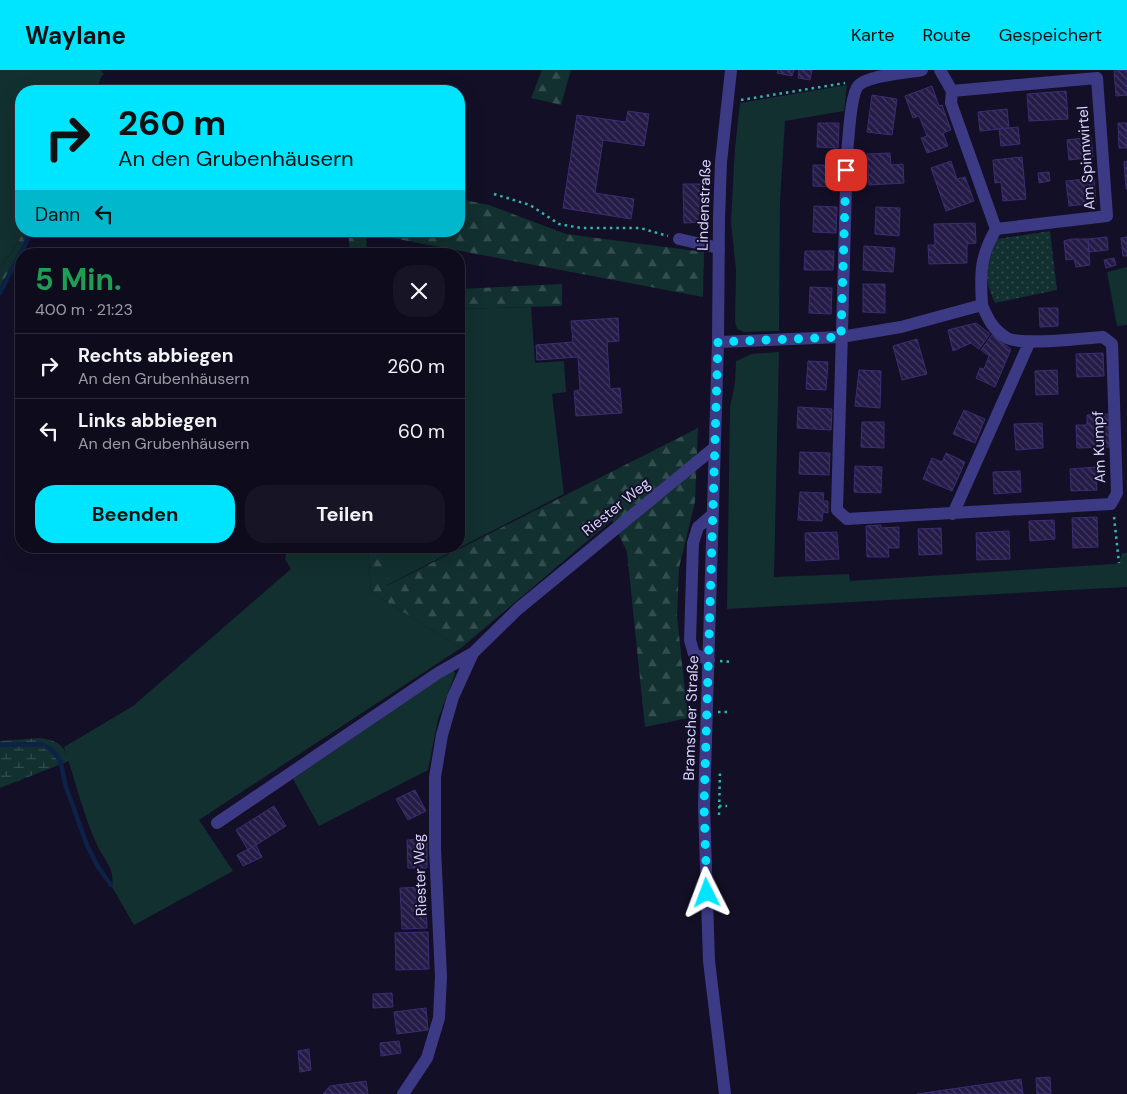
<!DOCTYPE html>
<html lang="de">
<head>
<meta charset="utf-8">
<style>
  body { margin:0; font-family:"DM Sans",sans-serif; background:#171425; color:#f1f3f6; height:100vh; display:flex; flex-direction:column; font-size:19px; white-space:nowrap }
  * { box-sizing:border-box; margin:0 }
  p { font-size:16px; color:#9b9ba3 }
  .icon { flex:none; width:28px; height:28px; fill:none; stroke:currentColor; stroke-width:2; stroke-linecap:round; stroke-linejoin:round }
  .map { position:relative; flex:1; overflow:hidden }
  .panel { position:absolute; left:15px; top:178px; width:450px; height:305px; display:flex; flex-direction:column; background:#0e0b1c; border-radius:20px; box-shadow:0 5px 20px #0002,0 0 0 1px #2e2b3b }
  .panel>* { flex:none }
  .top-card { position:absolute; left:15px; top:15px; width:450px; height:152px; border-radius:20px; box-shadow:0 5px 20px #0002,0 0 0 1px #2e2b3b; background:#00e5ff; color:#111; overflow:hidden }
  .pin { position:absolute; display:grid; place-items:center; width:42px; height:42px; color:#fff; margin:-21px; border-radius:10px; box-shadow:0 2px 8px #0006 }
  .me { position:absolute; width:55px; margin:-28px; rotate:357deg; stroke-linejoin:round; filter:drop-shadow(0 0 4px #0008) }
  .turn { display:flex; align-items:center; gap:18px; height:105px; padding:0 20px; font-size:22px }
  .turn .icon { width:65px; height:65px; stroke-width:2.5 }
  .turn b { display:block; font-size:35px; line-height:42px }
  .then { display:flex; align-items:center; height:48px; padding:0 20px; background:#0003; gap:10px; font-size:19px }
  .round { display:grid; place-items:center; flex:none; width:52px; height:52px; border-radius:20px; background:#171425 }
  .head { display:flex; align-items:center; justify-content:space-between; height:85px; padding:0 20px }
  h1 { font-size:30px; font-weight:700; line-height:38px; color:#1e9e55 }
  .cta { display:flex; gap:10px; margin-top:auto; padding:10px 20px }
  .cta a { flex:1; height:58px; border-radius:20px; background:#00e5ff; color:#111; font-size:20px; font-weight:700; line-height:58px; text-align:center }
  .cta a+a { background:#171425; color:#f1f3f6 }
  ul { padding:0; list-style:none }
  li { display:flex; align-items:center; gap:15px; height:65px; padding:0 20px; border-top:1px solid #2e2b3b }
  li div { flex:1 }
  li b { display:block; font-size:19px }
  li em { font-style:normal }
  header { display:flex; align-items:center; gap:30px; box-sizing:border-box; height:70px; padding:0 25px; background:#00e5ff; color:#111 }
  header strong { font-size:24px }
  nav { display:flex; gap:28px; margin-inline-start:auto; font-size:18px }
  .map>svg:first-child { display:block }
</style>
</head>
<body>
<header>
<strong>Waylane</strong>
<nav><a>Karte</a><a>Route</a><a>Gespeichert</a></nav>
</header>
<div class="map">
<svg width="1127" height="1024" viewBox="0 0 1127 1024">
  <defs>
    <pattern id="forest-firs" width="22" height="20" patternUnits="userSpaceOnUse" patternTransform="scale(1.25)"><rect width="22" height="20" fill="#12302f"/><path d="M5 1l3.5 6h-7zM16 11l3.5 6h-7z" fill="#344d4e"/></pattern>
    <pattern id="wetland-marsh" width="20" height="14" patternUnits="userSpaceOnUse" patternTransform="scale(1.25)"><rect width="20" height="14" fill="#12302f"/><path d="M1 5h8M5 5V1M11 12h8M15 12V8" fill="none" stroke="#344d4e"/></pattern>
    <pattern id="park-dots" width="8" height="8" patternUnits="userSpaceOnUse" patternTransform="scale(1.25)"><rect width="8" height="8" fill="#12302f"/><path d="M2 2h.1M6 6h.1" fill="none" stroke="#344d4e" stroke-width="1.8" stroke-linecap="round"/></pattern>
    <pattern id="building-back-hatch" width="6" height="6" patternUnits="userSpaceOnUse" patternTransform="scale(1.25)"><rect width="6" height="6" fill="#241b47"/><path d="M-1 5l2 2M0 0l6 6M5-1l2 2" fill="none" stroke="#433b63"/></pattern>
  </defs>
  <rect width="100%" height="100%" fill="#130f26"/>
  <!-- green -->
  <path fill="#12302f" d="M0,0H100L104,4L101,7L97,21H21V161H24L13,181L0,197Z
    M847,15L844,41L785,51L780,131L779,261L744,262L737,259L735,252L736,200L731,152L735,78L740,33Z
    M1127,197V255L1117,256L1107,202Z
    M531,237L535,293L564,291L566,322L552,324L564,424L387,515L385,476H459V239Z
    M779,282L774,507L849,504L850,511L1113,494L1119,493L1122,483H1127V517L727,539L730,337L735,313L736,291L752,284Z
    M288,476H368L371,522L461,578L199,750L233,801L134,855L112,817C115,798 105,792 97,775C83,744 75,710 64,677L133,636L291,499L285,489Z
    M452,600L455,602L454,607L438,649L428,700L319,756L293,709Z"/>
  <!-- forest -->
  <path fill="url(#forest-firs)" d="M542,0H571L561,35L531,28Z
    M459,129L489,135L566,164L704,182L703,227L366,163L367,184H350L348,161H459Z
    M24,161H31L0,217V197L13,181Z
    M562,214V236L459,239V219Z
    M698,358L695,432L679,498L677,546L688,648L645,657L627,482L612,450L461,578L371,522L368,476H385L388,515Z"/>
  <!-- wetland -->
  <path fill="url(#wetland-marsh)" d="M40,668C58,671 63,674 69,691L0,718V671Z"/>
  <!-- park -->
  <path fill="url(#park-dots)" d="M1050,161L1057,220L995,233C982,205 987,197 997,169Z"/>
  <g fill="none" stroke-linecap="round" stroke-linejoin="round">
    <!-- stream -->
    <path stroke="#0c2248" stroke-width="4.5" d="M0,223L32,161
      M0,675L41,674L53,681L60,690L66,717L87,775L98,797L111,815"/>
  </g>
  <!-- building -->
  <path fill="url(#building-back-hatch)" stroke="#3b2d73" d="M778,0H794L792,6L777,3Z
    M799,0H812L810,10L798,8Z
    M1127,0V25L1116,26L1114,1Z
    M932,16L939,36L942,35L951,60L943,63L948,76L927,83L921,68L927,66L919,46L913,48L905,26Z
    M1066,21L1068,49L1029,51L1027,24Z
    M872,25L897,29L892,65L867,62Z
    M1007,39L1009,58L980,61L978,42Z
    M628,41L649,44L644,76L603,70L595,123L634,129L631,149L563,138L577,45L626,52Z
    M818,53H839L838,78L817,77Z
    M1118,53H1127V78H1119Z
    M1018,57L1020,74L1001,76L999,59Z
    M1091,67L1093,87L1069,90L1067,70Z
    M890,83L891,95L903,94L904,113L869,115L867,84Z
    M1022,87L1026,129L1003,131L1001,112L995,113L993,90Z
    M951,91L957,109L965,107L974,131L946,141L931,98Z
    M1127,91V119H1126L1124,92Z
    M813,95H837L836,117L813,116Z
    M1049,102L1050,111L1039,113L1038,103Z
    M1094,108L1096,133L1069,136L1066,111Z
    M683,114H703L704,152L684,153Z
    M814,136L837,137L836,163L813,162Z
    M876,137L900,138L899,166L875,164Z
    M975,153L976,173L967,174V193L929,194L928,175H935L934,154Z
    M1107,167L1108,180L1089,182L1088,169Z
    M1127,167V186H1123L1121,168Z
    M1071,169H1088L1090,195L1076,197L1074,189L1066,190L1064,171Z
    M864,176L895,178L893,202L863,200Z
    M805,181H834L833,200H804Z
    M1114,188L1116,195L1106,198L1104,190Z
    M863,214H885V243L863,242Z
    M810,217L832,218L831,244L809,243Z
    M1039,238H1058V256L1040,257Z
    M618,248L619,271L607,272L610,319L620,318L622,343L576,346L574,321L580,320L578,287L537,290L536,275L573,272L571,251Z
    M976,253L990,264L979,279L971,273L953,281L948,260Z
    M992,265L1011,279L995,317L976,308L980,298L984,299L989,286L981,280Z
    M917,269L927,304L902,310L893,276Z
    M1103,283L1104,306L1077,307L1076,284Z
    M808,291L828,292L826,320L806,319Z
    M859,300L881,301L880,338L855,336Z
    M1057,300L1058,324L1036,325L1035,301Z
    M798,337L832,339L831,360L797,358Z
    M964,340L985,349L975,373L953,364Z
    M1108,344L1110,377L1077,378L1076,355H1087V345Z
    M862,352H884V378L861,377Z
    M1042,353L1043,378L1016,380L1014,354Z
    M800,382L830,383L829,405L799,404Z
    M946,383L965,392L952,421L923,409L932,388L942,392Z
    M855,396L882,397L881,423L854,422Z
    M1096,397L1097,420L1071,421L1070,399Z
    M1020,401L1021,422L994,424L993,402Z
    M800,422L824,423L823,431H828V443L823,442L822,451L798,450Z
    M1097,447L1098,477L1073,478L1072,448Z
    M1054,450L1055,469L1030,471L1029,451Z
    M881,455V458L899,457V478H888L889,487H867L866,456Z
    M941,458L942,484L919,485L918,459Z
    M1009,461L1010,489L977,490L976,463Z
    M837,462L839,489L806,491L805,463Z
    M415,720L426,741L408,750L396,729Z
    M274,736L286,756L248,780L236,760Z
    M427,769V798H408L407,770Z
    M256,775L262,787L243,796L237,785Z
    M425,817L427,858L402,859L400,818Z
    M428,862L429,899L396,900L395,863Z
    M392,923L393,937L373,938V924Z
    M426,938L428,960L397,964L394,942Z
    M399,971L401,983L381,986L380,973Z
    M309,979L311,1000L300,1002L298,981Z
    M1050,1007L1051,1024H1037L1036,1008Z
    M1021,1009L1023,1024H917Z
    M366,1011L368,1024H323L330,1016Z"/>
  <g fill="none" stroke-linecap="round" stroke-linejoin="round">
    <!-- path -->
    <path stroke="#2fb8b0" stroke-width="2.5" stroke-dasharray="2.5 4" stroke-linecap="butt" d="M741,30L845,13
      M494,124L530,135L559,154L581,158H640L668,166
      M1114,447L1119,493
      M720,591L731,592
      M718,642H729
      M719,736H727
      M719,745L720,700"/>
    <!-- minor -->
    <path stroke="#3d3a85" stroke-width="12" d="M922,0C907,3 867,5 858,16C850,26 849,68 847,82L837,440L847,449L1111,434L1117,423L1112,274L1103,267C1083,268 1023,276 1007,268C993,260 988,249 982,235
      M952,21L1097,8L1107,146L996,159
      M679,169L719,178
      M718,272L841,267L901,257L982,235C980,203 980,187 996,159L951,33L952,21L940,0
      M953,444L1030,271
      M709,590L694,584L690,570L693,473L698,457L712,445
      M217,753L438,603L473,583
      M403,1024L427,988L439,948L441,907L435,779V707L442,665L453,627L473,583L518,539L714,378
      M725,1024L709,891L704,736L718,272L719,149L721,92L731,0"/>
  </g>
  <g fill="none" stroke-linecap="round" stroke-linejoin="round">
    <!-- route -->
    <path stroke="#00e5ff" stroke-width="9" stroke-dasharray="0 16.2" d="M707,823L704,736L718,272L841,267L846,100"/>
  </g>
  <g text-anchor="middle" stroke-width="4" stroke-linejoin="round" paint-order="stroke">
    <!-- street labels -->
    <g font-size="15" fill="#d9d4ff" stroke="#130f26">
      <text transform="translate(1086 88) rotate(-94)" y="5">Am Spinnwirtel</text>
      <text transform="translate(704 135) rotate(-88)" y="5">Lindenstraße</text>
      <text transform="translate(1099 377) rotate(-92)" y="5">Am Kumpf</text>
      <text transform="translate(616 437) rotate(-39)" y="5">Riester Weg</text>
      <text transform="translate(691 648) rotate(-88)" y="5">Bramscher Straße</text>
      <text transform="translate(420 805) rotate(-92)" y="5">Riester Weg</text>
    </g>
  </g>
</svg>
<div class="pin" style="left:846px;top:100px;background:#d93025"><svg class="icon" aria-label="arrive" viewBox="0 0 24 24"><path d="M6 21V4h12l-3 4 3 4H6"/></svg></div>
<svg class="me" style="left:707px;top:823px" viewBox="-20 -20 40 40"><path d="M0-17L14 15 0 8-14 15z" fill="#00e5ff" stroke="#fff" stroke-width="4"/></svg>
<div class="top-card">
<div class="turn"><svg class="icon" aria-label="right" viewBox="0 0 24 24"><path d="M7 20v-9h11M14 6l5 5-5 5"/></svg><div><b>260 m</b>An den Grubenhäusern</div></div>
<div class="then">Dann<svg class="icon" aria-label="left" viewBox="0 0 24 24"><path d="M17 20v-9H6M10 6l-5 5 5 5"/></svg></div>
</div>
<section class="panel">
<div class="head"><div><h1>5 Min.</h1><p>400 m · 21:23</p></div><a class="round"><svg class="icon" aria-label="close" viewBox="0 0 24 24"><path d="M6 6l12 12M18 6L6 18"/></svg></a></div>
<ul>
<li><svg class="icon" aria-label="right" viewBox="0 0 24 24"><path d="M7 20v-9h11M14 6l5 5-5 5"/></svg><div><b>Rechts abbiegen</b><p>An den Grubenhäusern</p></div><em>260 m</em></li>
<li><svg class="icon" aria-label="left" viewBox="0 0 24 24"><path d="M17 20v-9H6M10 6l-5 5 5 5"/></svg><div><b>Links abbiegen</b><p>An den Grubenhäusern</p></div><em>60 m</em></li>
</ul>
<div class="cta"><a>Beenden</a><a>Teilen</a></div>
</section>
</div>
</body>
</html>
